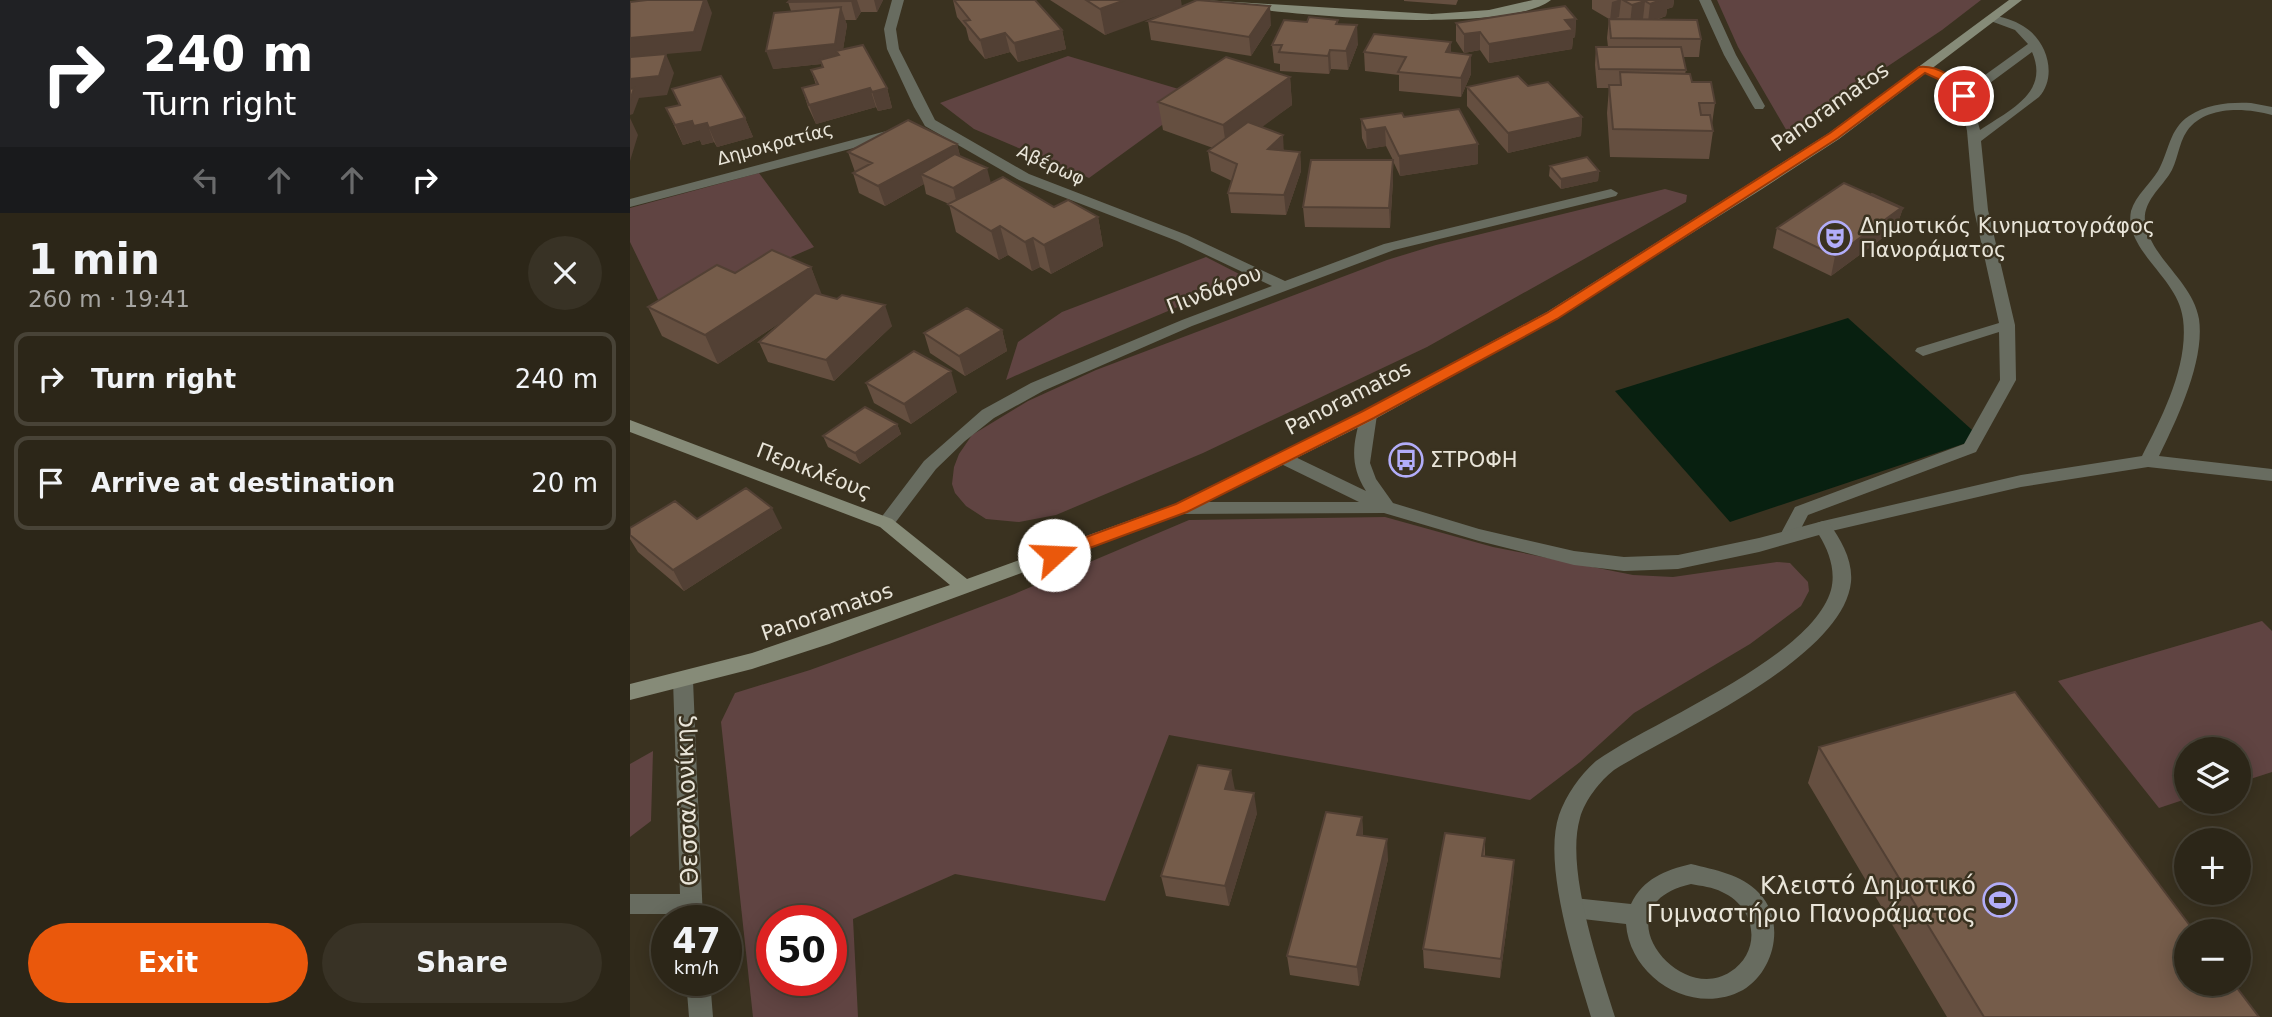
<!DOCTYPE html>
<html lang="en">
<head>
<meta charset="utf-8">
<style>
  body { margin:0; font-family:"DejaVu Sans",sans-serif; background:#383225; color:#f1f3f6; height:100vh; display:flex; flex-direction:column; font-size:26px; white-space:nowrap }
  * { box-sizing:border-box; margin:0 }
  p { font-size:23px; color:#a6a5a2 }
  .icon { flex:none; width:38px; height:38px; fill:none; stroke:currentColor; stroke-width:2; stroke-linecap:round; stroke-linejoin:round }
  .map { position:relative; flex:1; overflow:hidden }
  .sheet { display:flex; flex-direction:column; background:#2c2618; width:630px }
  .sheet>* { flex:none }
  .guide { background:#202124; color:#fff; overflow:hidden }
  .tools { position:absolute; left:1544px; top:737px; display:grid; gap:14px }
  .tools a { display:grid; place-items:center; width:77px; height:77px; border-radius:50%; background:#2c2618; box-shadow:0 4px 18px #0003,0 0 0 2px #484337; font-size:35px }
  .speed { position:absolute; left:21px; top:905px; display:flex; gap:14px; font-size:35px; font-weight:700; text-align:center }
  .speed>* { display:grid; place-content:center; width:91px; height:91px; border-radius:50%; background:#2c2618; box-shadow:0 4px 18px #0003,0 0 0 2px #484337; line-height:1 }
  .speed small { font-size:18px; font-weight:400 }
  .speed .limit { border:10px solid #d22; background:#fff; color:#111 }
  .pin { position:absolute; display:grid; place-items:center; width:60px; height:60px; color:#fff; margin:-30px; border:4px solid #fff; border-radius:50%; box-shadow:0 2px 7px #0007 }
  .me { position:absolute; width:77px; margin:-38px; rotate:70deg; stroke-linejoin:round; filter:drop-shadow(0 0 5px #0008) }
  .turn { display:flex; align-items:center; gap:24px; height:147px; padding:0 28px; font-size:32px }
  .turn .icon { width:91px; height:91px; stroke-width:2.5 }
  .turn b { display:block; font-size:49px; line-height:60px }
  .lanes { display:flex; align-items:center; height:66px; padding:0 28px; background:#0003; justify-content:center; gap:35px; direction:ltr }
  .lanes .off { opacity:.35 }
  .round { display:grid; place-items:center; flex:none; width:74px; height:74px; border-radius:37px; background:#383225 }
  .overview { display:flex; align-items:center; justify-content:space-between; height:119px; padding:0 28px }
  h1 { font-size:42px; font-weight:600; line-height:52px }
  .button { display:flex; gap:14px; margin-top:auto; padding:14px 28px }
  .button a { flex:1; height:80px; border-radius:42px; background:#ea580c; color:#fff; font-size:28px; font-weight:600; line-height:80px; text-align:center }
  .button a+a { background:#383225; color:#f1f3f6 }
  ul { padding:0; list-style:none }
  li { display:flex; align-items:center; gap:21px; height:94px; margin:0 14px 10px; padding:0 14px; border:4px solid #484337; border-radius:14px }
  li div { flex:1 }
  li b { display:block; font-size:26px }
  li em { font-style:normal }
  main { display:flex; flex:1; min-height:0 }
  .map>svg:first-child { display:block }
</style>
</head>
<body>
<main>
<section class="sheet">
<div class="guide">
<div class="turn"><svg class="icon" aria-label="right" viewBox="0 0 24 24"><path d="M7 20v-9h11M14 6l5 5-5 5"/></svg><div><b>240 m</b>Turn right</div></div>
<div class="lanes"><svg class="icon off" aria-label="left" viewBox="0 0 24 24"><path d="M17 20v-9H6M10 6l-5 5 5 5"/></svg><svg class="icon off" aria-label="ahead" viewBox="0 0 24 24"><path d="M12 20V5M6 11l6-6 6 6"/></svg><svg class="icon off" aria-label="ahead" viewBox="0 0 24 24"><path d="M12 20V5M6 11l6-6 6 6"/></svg><svg class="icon" aria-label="right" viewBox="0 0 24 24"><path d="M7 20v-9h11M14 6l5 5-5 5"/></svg></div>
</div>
<div class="overview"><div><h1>1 min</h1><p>260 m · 19:41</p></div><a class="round"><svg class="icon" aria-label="close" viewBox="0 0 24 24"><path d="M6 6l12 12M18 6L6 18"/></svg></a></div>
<ul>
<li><svg class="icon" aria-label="right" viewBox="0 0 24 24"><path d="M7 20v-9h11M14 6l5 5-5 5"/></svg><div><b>Turn right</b></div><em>240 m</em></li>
<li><svg class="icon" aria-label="arrive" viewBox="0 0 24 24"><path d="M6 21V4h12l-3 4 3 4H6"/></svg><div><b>Arrive at destination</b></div><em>20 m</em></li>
</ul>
<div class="button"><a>Exit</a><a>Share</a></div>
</section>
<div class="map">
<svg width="1642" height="1017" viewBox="0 0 1642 1017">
  <rect width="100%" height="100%" fill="#3a3220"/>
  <!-- green -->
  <path fill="#604442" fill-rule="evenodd" d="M1087,0H1351L1312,30L1158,133L1108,47Z
    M438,56L572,96L459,178L344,129L310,103Z
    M129,173L184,247L34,312L0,242V208Z
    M1035,189L1057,195L1056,202L797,347L573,453L426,515L389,522L356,519L336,506L325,493L322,484L324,467L329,454L342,435L398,401L466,370L757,260L806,245Z
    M576,257L615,277C536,314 455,344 376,380L388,342L432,312Z
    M755,517L863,547L1003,575L1043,577L1147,562L1160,563L1178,582L1179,591L1171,606L1120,644L1004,713L950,762L900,800L539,735L475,901L325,874L223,919L228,1017H123L91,722L105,693L180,670L268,638L382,595L559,520ZM142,920H201V980H142Z
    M1632,621L1642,631V772L1608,783V749H1556V799L1529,808L1428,681Z
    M23,751L21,821L0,837V764Z"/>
  <!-- water -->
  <path fill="#082010" d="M1218,318L1351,438L1100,522L985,391Z"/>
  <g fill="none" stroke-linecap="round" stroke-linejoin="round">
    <!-- lane -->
    <path fill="#686c60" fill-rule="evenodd" d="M1362,15C1372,17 1384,20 1393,26C1417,40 1428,76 1409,97L1351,141L1358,210L1385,325L1386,380L1346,452L1178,515L1164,542H1152L1149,537L1165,507L1334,444L1370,380L1369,332L1293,356L1285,351L1287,348L1369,323L1344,210L1337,131L1331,101L1319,85L1287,69L1293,65C1309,70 1326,75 1337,88L1398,44L1385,30L1358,20V16ZM1402,52C1420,93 1379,110 1350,130L1341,97Z
      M1621,103L1642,107V115C1616,108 1576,105 1557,131C1548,144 1548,162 1539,175C1528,191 1510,205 1516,227C1525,261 1563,283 1569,319C1575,361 1547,419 1529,456L1642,469V481L1518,467L1391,487L1193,533L1187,531L1184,527L1187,523L1193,521L1391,475L1512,456C1532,417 1559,365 1553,319C1549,283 1510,261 1501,227C1500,221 1500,216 1501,211C1506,195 1520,184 1528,171C1539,152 1539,129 1559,116C1577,104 1600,102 1621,103Z
      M1061,864C1085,870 1111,874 1129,893C1156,921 1145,971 1113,990C1063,1017 1000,978 996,924L944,918L936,915L933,908L936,901L944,898L1001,904C1013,879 1035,870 1061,864ZM1061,884C1071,886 1083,887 1092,892C1126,907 1133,951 1100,972C1048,1006 968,905 1061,884Z"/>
    <!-- street -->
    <path fill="#686c60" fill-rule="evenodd" d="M262,0H274L266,29L269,49L305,120L399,174L557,235L655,281L754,244L981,189L988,193L986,196L764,250L562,326L413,391L364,418L335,441L306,469L262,527H250L247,523L294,461L352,410L401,383L552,320L642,286L547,241L389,180L295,126L284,107L257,49L254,29Z
      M1069,0H1081L1106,55L1135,106L1133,109H1125L1123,106L1094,55Z
      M264,129L270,133L269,136L0,207V199Z
      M739,410L747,415L740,463L746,479L763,503L849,529L944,551L994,557L1048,555L1129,538L1193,521L1199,523C1211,540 1223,560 1221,582C1213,659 1044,732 984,770C970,781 955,800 950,818C935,869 969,966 985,1017H961C946,966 912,866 929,815C936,795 951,774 966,761C1022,721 1182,658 1201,590C1206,571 1199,551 1189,535L1129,552L1048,569L994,571L944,565L849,541L754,513L551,514L542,508L551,502H729L645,461L643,457L651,451L657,453L736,491C719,464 723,444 731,415Z
      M53,672L60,675L63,680L73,920H51V914H0V894H50L43,680L46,675Z
      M56,980H80L83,1017H59Z"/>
    <!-- secondary -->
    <path fill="#868b78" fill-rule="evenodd" d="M573,0L802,14L859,10L903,0H921C872,37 644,13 579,3Z
      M1379,0H1392L1209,139L1132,189L927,318L745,419L557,512L199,644L122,669L0,700V684L122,653L320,585L250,527L0,432V420L262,519L337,579L545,504L733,411L917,312L1199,133Z"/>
  </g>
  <!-- wall -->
  <path fill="#654f40" d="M160,0H253L247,12H231L226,20H215L217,25L213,49L257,88L262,108L248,111L246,107L186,124L178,107L172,88L186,85L181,70L192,67L191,64L143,69L161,11L158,2Z
    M323,0H405L432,30L436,49L388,62L380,52L355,59L339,40L336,28L327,17Z
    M420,0H551L475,35Z
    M774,0H828L826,5L774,1Z
    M962,0H1044L1043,7L1037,9L1036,16L1026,20L1071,39L1069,57H1053L1056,70L1055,74L1062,82L1085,103L1082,124L1083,131L1079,159L980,157L977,113L979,88H967L965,65L966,47H978L977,38L979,19L962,9Z
    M946,19L945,37L943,38L942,49L859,63L850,50L834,53L826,41V23Z
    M708,20V24L728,44L718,70L701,69L699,74L650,71V64L644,63L642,45L677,22Z
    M518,21L641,25L621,56L521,40Z
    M734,52L821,53L841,55V74L831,97L769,91V75L735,71Z
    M660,77L662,105L631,127L654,150L670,152L671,171L656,215L601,213L598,193L602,181L581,171L578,151L583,148L533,130L528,102Z
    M898,86L952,117L951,136L878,153L837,106V87Z
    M42,89L115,118L123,137L87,147L84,142L72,145L70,140L53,145L36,108L49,105Z
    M774,117L848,164L770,176L763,161V180L760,228L675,227L673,207L763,160L756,146L737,149L732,138L731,119Z
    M327,144L330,156L361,183L424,207L468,217L473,246L421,274L410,267L402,271L378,255L369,260L326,232L319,204L296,194L294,184L255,206L229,193L223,173L225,172L218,152Z
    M920,166L969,171L968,181L931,189L919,176Z
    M1273,208L1266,228L1201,276L1143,248L1147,228Z
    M181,267L191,295L262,326L204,381L138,362L129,342L154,320L88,364L32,336L18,307L105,273Z
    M372,330L377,351L335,376L300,353L294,333Z
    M236,383L327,392L281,424L244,403Z
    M267,424L271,434L230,464L198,447L193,436Z
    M67,519L152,528L54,591L8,552L0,539V528Z
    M1189,747L1629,1017H1317L1178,783Z
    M627,813L599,906L536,896L531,876Z
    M732,817L733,836L758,859L729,986L660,975L657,956Z
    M855,838V856L884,860L883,879L870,978L794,968L793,949Z"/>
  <!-- shaded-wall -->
  <path fill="#524034" d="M74,0H77L82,13L71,51L36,54L44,73L37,95L9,98L3,114L0,115V38Z
    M222,0H227L231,12L226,20L221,1Z
    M244,0H253L247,12Z
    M495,0H551L552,7L475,35L470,9Z
    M988,0H991L989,17L980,20L982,2Z
    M1031,0H1044L1043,7L1037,9L1036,16L1018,22L1020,4Z
    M1015,1L1013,19L1000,24L1002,5Z
    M640,6L641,25L621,56L619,37Z
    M211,7L217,25L211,62L206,51L210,62L190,60L191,64L143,69L136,51Z
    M946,19L945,37L943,38L942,49L859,63V44L935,20Z
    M727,25L728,44L718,70L716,51Z
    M432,30L436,49L388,62L384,43Z
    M850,32V50L834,53V34Z
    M375,33L380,52L355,59L350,40Z
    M821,42V60L816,52Z
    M700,50L701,69L699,74L698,56Z
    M841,55V74L831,97V78Z
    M660,77L662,105L597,153L593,125Z
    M240,88L246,107L186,124L179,105Z
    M257,88L262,108L248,111L242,92Z
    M952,117L951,136L878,153V133Z
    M0,118L8,135L0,161Z
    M115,118L123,137L87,147L79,128Z
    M62,121L70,140L53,145L45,125Z
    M77,123L84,142L72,145L64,126Z
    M755,127L756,146L737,149L736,130Z
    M653,135L654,154L638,149Z
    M327,144L332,163L291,174L294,184L255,206L248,186Z
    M848,144V164L770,176L769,156Z
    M670,152L671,171L656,215L654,195Z
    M763,160V180L760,228L759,208Z
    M357,168L362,187L328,208L323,188Z
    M969,171L968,181L931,189V179Z
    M1271,208H1273L1266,228L1201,276L1205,256Z
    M468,217L473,246L421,274L414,245Z
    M370,226L378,255L369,260L361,231Z
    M403,238L410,267L402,271L395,242Z
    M181,267L192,295L88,364L75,335Z
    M255,305L262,326L204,381L196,360Z
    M372,330L377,351L335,376L329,356Z
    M321,371L327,392L281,424L274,404Z
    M267,424L271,434L230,464L225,453Z
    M142,508L152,528L54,591L43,570Z
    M601,770L605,790L595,789Z
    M624,793L627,813L599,906L595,886Z
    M732,817L733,837L727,835Z
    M757,839L758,859L729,986L727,967Z
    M884,860L883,879L870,978L871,959Z"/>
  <!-- building -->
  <path fill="#755c4a" stroke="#524034" stroke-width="2" d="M17,0H74L64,32L0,38V2Z
    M160,0H222L221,1L158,2Z
    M324,0H405L432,30L384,43L375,33L350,40L334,21L340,20Z
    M456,0H495L470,9Z
    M567,0L640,6L619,37L518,21Z
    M993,0H1031L1020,4L1015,1L1002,5Z
    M935,6L946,19L935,20L943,30L859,44L850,32L834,34L826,23Z
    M211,7L205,44L136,51L144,13Z
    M679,17L708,20L706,24L727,25L716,51L700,50L698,56L649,52L652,45H642L654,20L677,22Z
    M979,19L1067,20L1071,39L981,38Z
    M744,34L821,42L816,52L841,55L831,78L768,72L776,57L734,52Z
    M233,45L257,88L242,92L240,88L179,105L172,88L188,84L181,70L193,67L190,60L209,55L206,51Z
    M966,47H1051L1056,70L969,69Z
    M36,54L29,76L0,79V57Z
    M596,57L660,77L593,125L528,102Z
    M990,72L1060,74L1062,82H1081L1085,103H1069L1071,115H1080L1083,131L983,129L979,85H991Z
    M91,76L115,118L79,128L77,123L64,126L62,121L45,125L36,108L50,105L42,89Z
    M888,76L898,86L918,82L952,117L878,133L837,87Z
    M4,88L0,101V89Z
    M829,109L848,144L769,156L755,127L736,130L731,119L772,113L774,117Z
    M278,120L327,144L248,186L223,173L242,163L218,152Z
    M618,122L653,135L638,149L670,152L654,195L598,193L607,164L578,151Z
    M325,154L357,168L323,188L291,174Z
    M957,157L969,171L931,179L920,166Z
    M681,160H763L759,208L673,207Z
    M373,177L424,207L438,200L468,217L414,245L403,238L395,242L370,226L361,231L318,204Z
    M1214,183L1271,208L1205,256L1147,228Z
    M1242,194L1273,208L1271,210V208L1241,195Z
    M142,250L181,267L75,335L18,307L87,265L105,273Z
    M185,293L207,299L212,295L255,305L196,360L129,342Z
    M337,308L372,330L329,356L294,333Z
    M284,351L321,371L274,404L236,383Z
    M235,407L267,424L225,453L193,436Z
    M116,488L142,508L43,570L0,535V528L45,501L67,519Z
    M1385,692L1564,931H1556V984H1604L1629,1017H1354L1189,747Z
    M568,765L601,770L595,789L624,793L595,886L531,876Z
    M696,812L732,817L727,835L757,839L727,967L657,956Z
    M815,833L855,838L852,856L884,860L871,959L793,949Z"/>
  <!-- route -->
  <path fill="#ea580c" stroke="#983908" stroke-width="2" d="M1289,67C1310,65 1328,81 1340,96L1330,99L1317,83L1295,73L1208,138L927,319L744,418L557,512L430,559H418L416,555L418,551L546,504L733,411L917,313L1200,133Z"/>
  <!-- icons -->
  <defs>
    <symbol id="theatre-ring" viewBox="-11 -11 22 22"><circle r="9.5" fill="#3a3220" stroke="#b2adf9" stroke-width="1.5"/><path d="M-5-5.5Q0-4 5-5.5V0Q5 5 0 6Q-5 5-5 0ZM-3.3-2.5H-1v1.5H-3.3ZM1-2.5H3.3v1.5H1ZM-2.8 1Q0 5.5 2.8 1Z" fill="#b2adf9"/></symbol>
    <symbol id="bus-ring" viewBox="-11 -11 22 22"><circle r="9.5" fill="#3a3220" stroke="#b2adf9" stroke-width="1.5"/><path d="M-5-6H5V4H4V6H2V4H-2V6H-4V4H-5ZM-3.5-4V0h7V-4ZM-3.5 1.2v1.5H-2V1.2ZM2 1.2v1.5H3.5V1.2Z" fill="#b2adf9"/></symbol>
    <symbol id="stadium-ring" viewBox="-11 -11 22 22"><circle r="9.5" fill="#3a3220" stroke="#b2adf9" stroke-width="1.5"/><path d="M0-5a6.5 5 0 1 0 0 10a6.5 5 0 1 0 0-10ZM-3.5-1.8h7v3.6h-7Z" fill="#b2adf9"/></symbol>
  </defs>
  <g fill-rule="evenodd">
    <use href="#theatre-ring" x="1186" y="219" width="38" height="38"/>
    <use href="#bus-ring" x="757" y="441" width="38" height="38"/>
    <use href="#stadium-ring" x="1351" y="881" width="38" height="38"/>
  </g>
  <g text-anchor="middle" stroke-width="5" stroke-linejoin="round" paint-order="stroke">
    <!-- far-street labels -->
    <g font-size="18" fill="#e9e5d9" stroke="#3a3220">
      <text transform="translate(145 144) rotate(-15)" y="6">Δημοκρατίας</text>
      <text transform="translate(421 165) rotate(24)" y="6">Αβέρωφ</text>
    </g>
    <!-- street labels -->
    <g font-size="21" fill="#e9e5d9" stroke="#3a3220">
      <text transform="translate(1200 107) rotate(-35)" y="7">Panoramatos</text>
      <text transform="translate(584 290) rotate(-21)" y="7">Πινδάρου</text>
      <text transform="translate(718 398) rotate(-27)" y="7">Panoramatos</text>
      <text transform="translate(184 471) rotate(21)" y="7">Περικλέους</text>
      <text transform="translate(197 612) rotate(-19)" y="7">Panoramatos</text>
    </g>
    <!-- poi labels -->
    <g font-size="21" fill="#e9e5d9" stroke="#3a3220" text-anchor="start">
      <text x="1230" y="233">Δημοτικός Κινηματογράφος<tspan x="1230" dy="24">Πανοράματος</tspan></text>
      <text x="800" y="467">ΣΤΡΟΦΗ</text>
    </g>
    <!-- near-street labels -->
    <g font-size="24" fill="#e9e5d9" stroke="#3a3220">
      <text transform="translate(57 800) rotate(-92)" y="8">Θεσσαλονίκης</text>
    </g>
    <!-- near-poi labels -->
    <g font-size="24" fill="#e9e5d9" stroke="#3a3220" text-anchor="end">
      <text x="1346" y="894">Κλειστό Δημοτικό<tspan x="1346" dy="28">Γυμναστήριο Πανοράματος</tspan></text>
    </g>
  </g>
</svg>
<div class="tools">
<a><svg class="icon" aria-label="layers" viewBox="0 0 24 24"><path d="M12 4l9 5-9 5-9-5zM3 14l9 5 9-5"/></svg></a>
<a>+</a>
<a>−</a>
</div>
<div class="speed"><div>47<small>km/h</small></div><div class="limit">50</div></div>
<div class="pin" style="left:1334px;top:96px;background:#d93025"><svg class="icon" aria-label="arrive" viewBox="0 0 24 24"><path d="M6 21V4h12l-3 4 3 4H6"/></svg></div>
<svg class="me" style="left:424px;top:555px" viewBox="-20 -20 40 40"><circle r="19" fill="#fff"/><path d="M0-13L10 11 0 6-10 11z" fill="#ea580c"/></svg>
</div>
</main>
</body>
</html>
